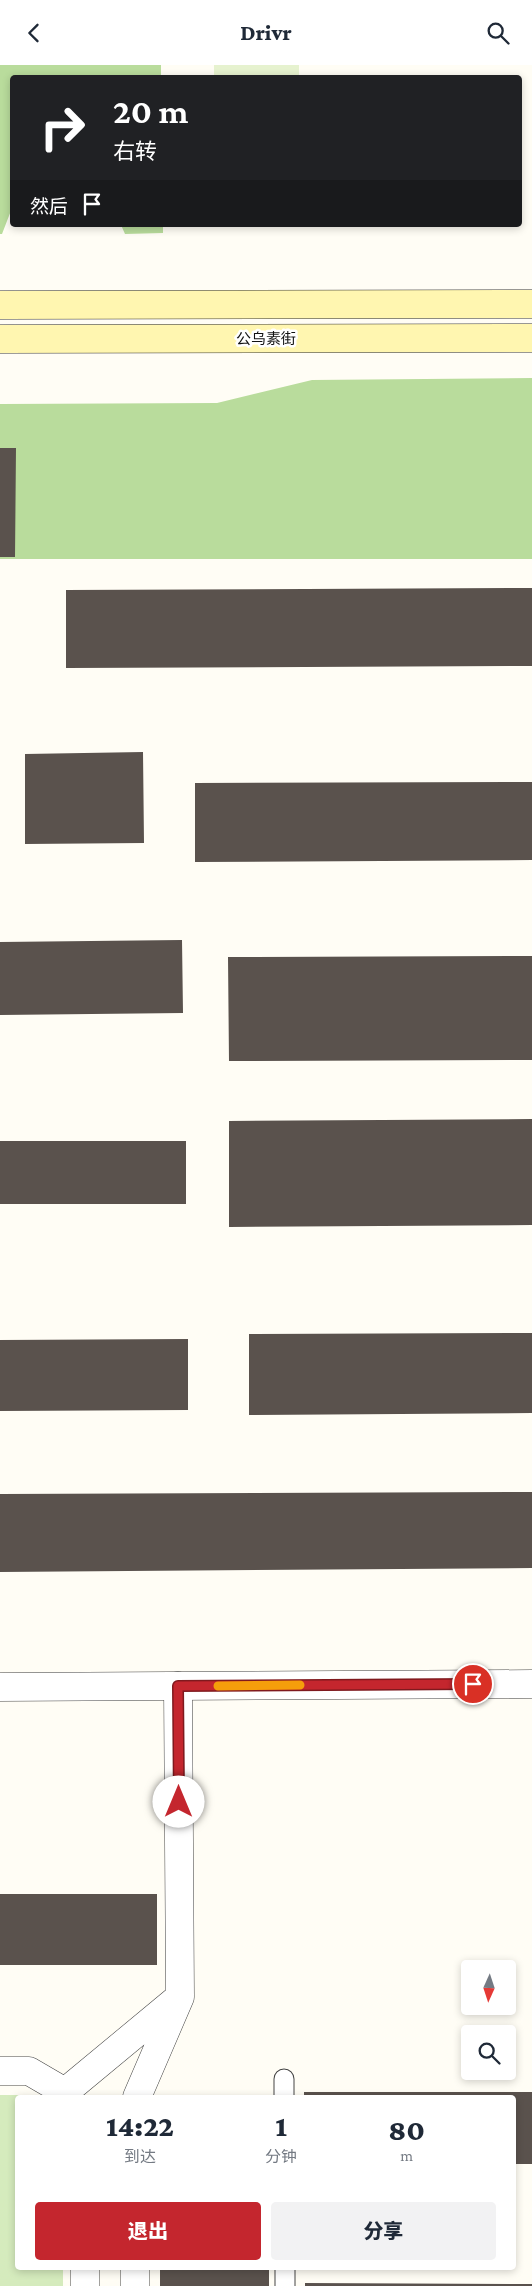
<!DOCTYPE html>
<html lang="zh">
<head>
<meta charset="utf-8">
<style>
  body { margin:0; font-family:"Crimson Pro","Noto Sans SC",serif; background:#f2f2f3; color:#1f2937; height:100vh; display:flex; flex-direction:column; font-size:19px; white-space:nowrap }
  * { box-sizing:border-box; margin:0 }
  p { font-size:16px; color:#747a83 }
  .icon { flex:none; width:28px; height:28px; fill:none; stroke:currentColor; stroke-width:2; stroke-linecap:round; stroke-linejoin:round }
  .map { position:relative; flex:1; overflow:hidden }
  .details { position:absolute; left:15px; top:2030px; width:501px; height:175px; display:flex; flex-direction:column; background:#fff; border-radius:5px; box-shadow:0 2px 8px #0003 }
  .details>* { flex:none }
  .top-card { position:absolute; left:10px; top:10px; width:512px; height:152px; border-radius:5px; box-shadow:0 2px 8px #0003; background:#202124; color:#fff; overflow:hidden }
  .needle { width:32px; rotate:183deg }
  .fabs { position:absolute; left:461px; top:1895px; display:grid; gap:10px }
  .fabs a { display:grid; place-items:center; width:55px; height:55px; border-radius:5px; background:#fff; box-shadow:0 2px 8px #0003; font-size:25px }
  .pin { position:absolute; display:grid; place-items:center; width:42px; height:42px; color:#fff; margin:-21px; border:2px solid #fff; border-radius:50%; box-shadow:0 1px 5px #0007 }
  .me { position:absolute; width:55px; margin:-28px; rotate:0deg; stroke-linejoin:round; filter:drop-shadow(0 0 4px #0008) }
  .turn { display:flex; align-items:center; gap:18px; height:105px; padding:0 20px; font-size:22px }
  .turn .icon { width:65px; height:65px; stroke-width:2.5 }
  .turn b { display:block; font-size:35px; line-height:42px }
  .then { display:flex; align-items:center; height:48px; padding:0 20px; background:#0003; gap:10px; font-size:19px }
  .eta { display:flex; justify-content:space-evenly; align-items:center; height:85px; text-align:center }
  .eta b { font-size:30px; font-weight:800; line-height:35px }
  .button { display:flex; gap:10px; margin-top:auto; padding:10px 20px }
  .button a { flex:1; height:58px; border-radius:5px; background:#c4262e; color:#fff; font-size:20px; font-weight:800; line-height:58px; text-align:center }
  .button a+a { background:#f2f2f3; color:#1f2937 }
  header { display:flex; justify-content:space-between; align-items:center; height:65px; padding:0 20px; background:#fff; font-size:22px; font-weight:800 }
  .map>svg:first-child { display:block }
</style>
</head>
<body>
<header><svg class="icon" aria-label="back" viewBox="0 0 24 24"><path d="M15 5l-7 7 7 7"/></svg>Drivr<svg class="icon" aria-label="search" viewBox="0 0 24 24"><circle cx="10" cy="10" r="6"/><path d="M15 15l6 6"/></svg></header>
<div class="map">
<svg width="532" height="2221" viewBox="0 0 532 2221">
  <rect width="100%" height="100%" fill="#fffdf5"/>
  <!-- green -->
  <path fill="#d5ebbd" d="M0,2030H29L31,2032H18V2202L63,2203V2221H0Z"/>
  <!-- forest -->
  <path fill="#b9dc9c" d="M0,0H161V12H12V143L2,169H0Z
    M121,160H163V168L125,169Z
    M532,313V494H0V339L217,338L312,315Z"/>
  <!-- pitch -->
  <path fill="#e6f2cf" d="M214,0H299V12H214Z"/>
  <!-- building -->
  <path fill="#5a524d" d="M0,383H16L15,492H0Z
    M532,523V601L66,603V525Z
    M143,687L144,778L25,779V689Z
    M532,717V795L195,797V718Z
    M182,875L183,948L0,950V877Z
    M532,891V995L229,996L228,892Z
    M532,1054V1160L229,1162V1056Z
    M0,1076H186V1139H0Z
    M532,1268V1348L249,1350V1269Z
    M188,1274V1345L0,1346V1275Z
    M532,1427V1503L0,1507V1429Z
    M0,1829H157V1900H0Z
    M304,2027H532V2099H514V2032H304Z
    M160,2202H269V2221H160Z
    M305,2218L532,2219V2221H305Z"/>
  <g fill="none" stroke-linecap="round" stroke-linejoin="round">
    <defs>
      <path id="service" d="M284,2014V2032
        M285,2202V2221"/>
      <path id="pedestrian" d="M135,2202V2221"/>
      <path id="minor" d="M0,2006H29L65,2027L69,2032
        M65,2027L176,1935
        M137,2032L180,1932L178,1621
        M85,2221V2202"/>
      <path id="tertiary" d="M0,1622L532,1619"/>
      <path id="secondary" d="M0,240L532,239
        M0,274L532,273"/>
    </defs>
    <!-- service casing -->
    <use href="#service" stroke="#444" stroke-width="21"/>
    <!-- pedestrian casing -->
    <use href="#pedestrian" stroke="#444" stroke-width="29"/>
    <!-- minor casing -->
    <use href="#minor" stroke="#444" stroke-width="29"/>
    <!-- tertiary casing -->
    <use href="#tertiary" stroke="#444" stroke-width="29"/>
    <!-- secondary casing -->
    <use href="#secondary" stroke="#333" stroke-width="29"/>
    <!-- service -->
    <use href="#service" stroke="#fff" stroke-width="19"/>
    <!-- pedestrian -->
    <use href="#pedestrian" stroke="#fff" stroke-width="28"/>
    <!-- minor -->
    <use href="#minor" stroke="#fff" stroke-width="28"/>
    <!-- tertiary -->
    <use href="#tertiary" stroke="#fff" stroke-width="28"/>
    <!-- secondary -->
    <use href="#secondary" stroke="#fff6b0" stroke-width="28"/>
  </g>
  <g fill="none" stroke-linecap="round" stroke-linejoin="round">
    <defs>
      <path id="route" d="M179,1737L178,1621L473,1619"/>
    </defs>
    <!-- route casing -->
    <use href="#route" stroke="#7f191e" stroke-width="12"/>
    <!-- route -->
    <use href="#route" stroke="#c4262e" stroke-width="9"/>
    <!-- slow -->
    <path stroke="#f59e0b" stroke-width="9" d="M218,1621L300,1620"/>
  </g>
  <g text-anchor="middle" stroke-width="5" stroke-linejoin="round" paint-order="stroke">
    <!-- street labels -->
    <g font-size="15" fill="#111" stroke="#fff">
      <text x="266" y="279">公乌素街</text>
    </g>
  </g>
</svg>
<div class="fabs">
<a><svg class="needle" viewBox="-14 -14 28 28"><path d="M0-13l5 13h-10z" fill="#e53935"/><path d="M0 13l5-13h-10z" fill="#747a83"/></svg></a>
<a><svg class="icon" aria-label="search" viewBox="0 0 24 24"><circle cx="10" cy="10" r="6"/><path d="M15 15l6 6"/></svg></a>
</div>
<div class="pin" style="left:473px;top:1619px;background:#d93025"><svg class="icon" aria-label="arrive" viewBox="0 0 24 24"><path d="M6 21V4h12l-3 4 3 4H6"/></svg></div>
<svg class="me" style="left:179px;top:1737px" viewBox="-20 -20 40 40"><circle r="19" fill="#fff"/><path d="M0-13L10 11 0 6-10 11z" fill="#c4262e"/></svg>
<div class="top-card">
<div class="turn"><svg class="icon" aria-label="right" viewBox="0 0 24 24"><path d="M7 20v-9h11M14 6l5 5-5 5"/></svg><div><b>20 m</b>右转</div></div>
<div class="then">然后<svg class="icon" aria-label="arrive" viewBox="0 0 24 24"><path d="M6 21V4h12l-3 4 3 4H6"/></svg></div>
</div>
<section class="details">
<div class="eta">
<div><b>14:22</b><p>到达</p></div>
<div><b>1</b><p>分钟</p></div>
<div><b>80</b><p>m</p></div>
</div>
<div class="button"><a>退出</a><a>分享</a></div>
</section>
</div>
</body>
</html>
